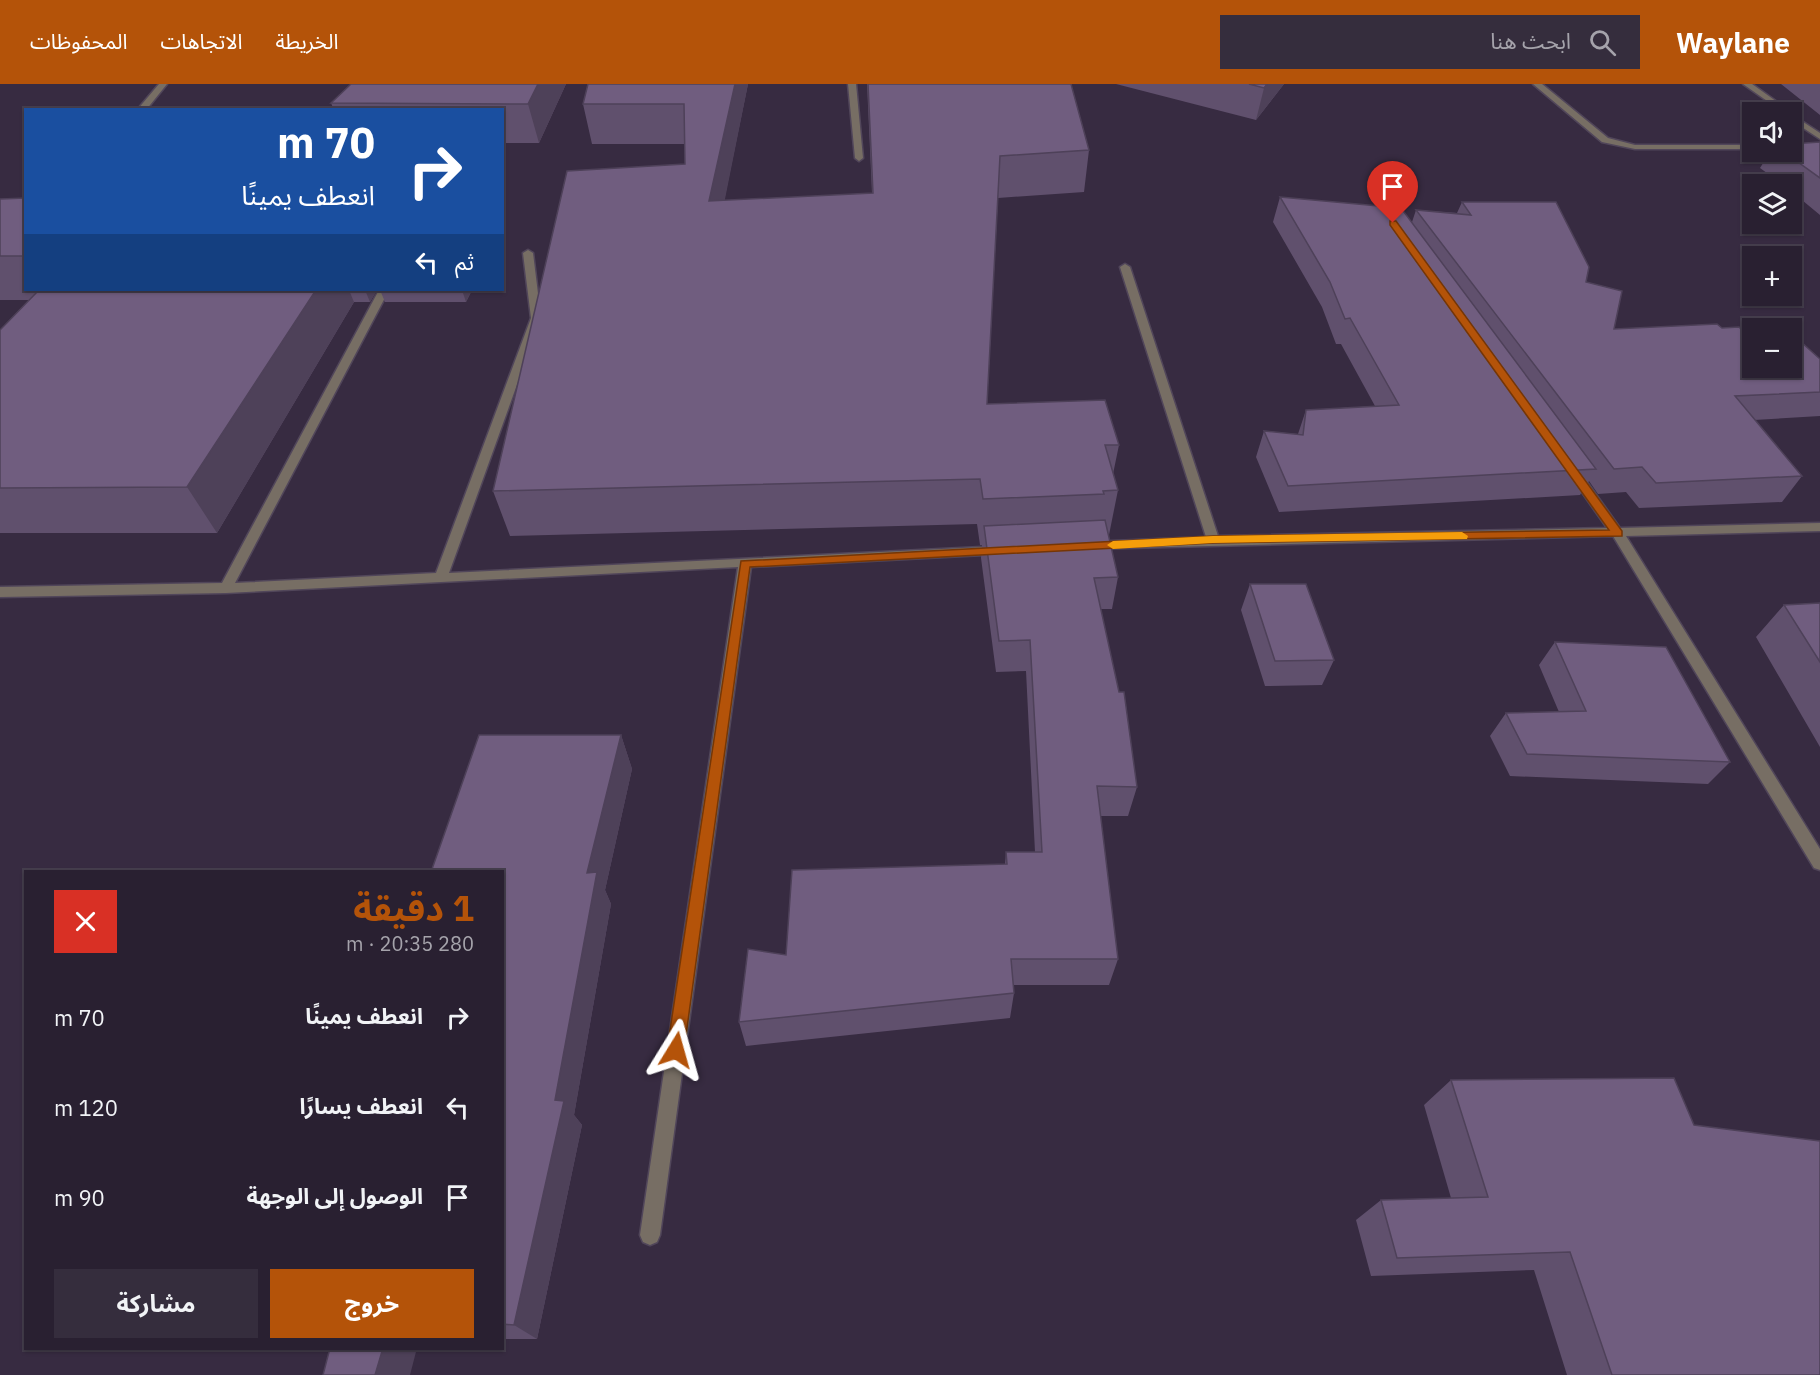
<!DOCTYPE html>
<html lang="ar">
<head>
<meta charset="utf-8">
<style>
  body { margin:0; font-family:"IBM Plex Sans","Noto Sans Arabic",sans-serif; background:#352d3d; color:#f1f3f6; direction:rtl; height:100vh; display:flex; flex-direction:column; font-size:22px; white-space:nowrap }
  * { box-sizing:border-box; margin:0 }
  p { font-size:20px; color:#a5a3ab }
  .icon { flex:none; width:33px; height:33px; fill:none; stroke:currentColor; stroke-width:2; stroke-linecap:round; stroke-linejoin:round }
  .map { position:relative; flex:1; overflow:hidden; direction:ltr }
  .side { position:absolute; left:24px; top:786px; width:480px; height:480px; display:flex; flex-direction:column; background:#292031; border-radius:0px; box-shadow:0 2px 4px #0004,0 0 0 2px #453e4d; direction:rtl }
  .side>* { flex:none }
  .banner { position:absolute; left:24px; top:24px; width:480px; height:183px; border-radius:0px; box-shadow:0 2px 4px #0004,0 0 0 2px #453e4d; direction:rtl; background:#1a4fa0; color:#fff; overflow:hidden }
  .buttons { position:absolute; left:1742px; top:18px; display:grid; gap:12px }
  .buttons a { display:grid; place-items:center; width:60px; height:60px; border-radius:0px; background:#292031; box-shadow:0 2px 4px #0004,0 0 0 2px #453e4d; font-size:30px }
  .pin { position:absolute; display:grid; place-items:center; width:51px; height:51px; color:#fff; margin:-62px -26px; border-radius:50% 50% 50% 0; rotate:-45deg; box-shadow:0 0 6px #0007 }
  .pin .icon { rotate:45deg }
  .me { position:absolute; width:66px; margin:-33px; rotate:8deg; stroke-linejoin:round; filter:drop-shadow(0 0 4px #0008) }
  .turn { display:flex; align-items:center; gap:21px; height:126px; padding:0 30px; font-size:27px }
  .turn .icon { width:78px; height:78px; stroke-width:2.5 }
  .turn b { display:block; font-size:42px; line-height:51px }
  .then { display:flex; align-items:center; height:57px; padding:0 30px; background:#0003; gap:12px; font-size:22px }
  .round { display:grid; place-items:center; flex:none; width:63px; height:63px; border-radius:0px; background:#352d3d }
  .headline { display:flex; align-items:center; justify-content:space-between; height:102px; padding:0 30px }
  h1 { font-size:36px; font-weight:700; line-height:45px; color:#b45309 }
  .action { display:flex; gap:12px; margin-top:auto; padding:12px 30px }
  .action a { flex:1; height:69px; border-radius:0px; background:#b45309; color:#fff; font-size:24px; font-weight:700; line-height:69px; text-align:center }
  .action a+a { background:#352d3d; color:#f1f3f6 }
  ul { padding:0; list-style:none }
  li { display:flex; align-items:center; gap:18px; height:90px; padding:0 30px }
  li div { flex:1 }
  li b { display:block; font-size:22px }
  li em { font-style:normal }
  header { display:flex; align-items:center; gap:36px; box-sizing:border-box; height:84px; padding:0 30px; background:#b45309; color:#fff }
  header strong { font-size:28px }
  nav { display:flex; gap:33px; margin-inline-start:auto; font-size:21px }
  .search { width:420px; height:54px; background:#352d3d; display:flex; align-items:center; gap:15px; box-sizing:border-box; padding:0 21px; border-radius:0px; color:#a5a3ab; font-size:22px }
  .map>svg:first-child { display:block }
</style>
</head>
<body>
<header>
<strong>Waylane</strong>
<div class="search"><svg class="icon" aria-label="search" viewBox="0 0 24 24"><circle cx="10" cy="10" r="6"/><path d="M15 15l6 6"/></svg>ابحث هنا</div>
<nav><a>الخريطة</a><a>الاتجاهات</a><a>المحفوظات</a></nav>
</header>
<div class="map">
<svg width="1820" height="1291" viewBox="0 0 1820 1291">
  <rect width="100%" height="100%" fill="#372b41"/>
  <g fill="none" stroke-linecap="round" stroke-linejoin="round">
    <defs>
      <path id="minor" d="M159,0H167L146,26H137Z
        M848,0H856L863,74L859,77L855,74Z
        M1533,0H1542L1608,54L1635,61H1752V65H1635L1602,58Z
        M1743,0H1752L1791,28H1783Z
        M1791,30L1820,49V55L1791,36Z
        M528,166L533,169L541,234L449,489L1003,462L1009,466L1003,470L751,483L660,1151L657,1158L650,1161L643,1158L640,1151L738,483L226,509L0,513V503L222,499L379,206H389L235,499L436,489L531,234L523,169Z
        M1125,180L1130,183L1218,452L1607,444L1567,387L1573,383L1577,384L1620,444L1820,439V447L1626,452L1820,765V786L1814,784L1613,452L1085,465L1084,462L1085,459L1090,458L1206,453L1120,183Z"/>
    </defs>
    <!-- minor casing -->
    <use href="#minor" stroke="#51465a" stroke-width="3"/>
    <!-- minor -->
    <use href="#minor" fill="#776e64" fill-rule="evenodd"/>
  </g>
  <!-- wall -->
  <path fill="#60506d" d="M566,0L539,59H502V26H334L331,19Z
    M748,0L724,117L872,109L867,0H1071L1089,66L1084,108L998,114L987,320L1119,361L1113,390L1118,406L1109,451L1108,452L1118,493L1112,525H1101L1137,703L1128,732H1100L1118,875L1109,901H1014V909L1010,934L746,962L739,938L786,871L1005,780L1006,768H1035L1026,587L996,588L981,474L982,461H980L977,440L510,452L493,407L685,80V60H592L583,20Z
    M1116,0H1284L1256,36Z
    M1781,0H1820V31Z
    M1820,58V131L1791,107V100H1782L1760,84L1770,68H1791Z
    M1280,113L1412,138L1416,126L1457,129L1462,118L1586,198L1614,245L1722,244L1745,249L1820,275V332L1754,336L1802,392L1782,418L1639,424L1626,408L1598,410L1589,397L1580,411L1279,428L1256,373L1264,347L1298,350L1306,326L1375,322L1341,260H1336L1322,223L1273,138Z
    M26,114V206H377L370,218H354L217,449H0V246L29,216H0V115Z
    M380,206H472L466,218H385Z
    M1250,500L1334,576L1322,601L1265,602L1241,526Z
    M1820,519V663L1756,553L1784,521Z
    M1555,558L1730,678L1708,700L1510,692L1490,652L1506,629L1559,628L1539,581Z
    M621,651L632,685L605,806L611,820L574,1031L582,1041L537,1255H502V788Z
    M1451,996L1694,1041L1820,1291H1567L1534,1186L1371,1192L1356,1136L1381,1116L1451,1114L1424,1021Z"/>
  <!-- shaded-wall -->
  <path fill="#4e4159" d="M538,0H566L539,59L528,20Z
    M735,0H748L716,160L709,117Z
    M1267,0H1284L1256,36L1264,4Z
    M316,206H349L354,218L217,449L187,403Z
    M365,206H377L370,218Z
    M462,206H472L466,218Z
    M621,651L632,685L605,806L611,820L574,1031L582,1041L537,1255L514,1241L555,1016L587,789Z
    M383,1264H417L410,1291H375Z"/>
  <!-- building -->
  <path fill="#705d7f" stroke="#4e4159" stroke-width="1.5" d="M351,0H538L528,20L331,19Z
    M588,0H735L709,117L873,109L868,0H1071L1089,66L1000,72L987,320L1105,316L1119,361H1105L1118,406L1103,407L1104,410L983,415L980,395L493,407L567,87L685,80L684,20H583Z
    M1249,0H1267L1264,4Z
    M1820,58V94L1784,68H1791V60Z
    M1280,113L1401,124L1596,385L1288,402L1264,347L1303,351L1306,326L1399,321L1350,234L1345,235L1330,198Z
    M26,114V172H0V115Z
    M1462,118H1556L1589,183L1586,198L1622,207L1614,245L1717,240L1722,244L1739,243L1745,249H1752V284H1791V249L1820,275V308L1735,312L1802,392L1656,399L1642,383L1614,385L1416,126L1471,131Z
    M39,206H316L187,403L0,404V246Z
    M1105,436L1118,493L1094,494L1119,608H1124L1137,703L1097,702L1118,875H1011L1014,909L739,938L748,865L786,871L792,786L1007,780L1006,768H1042L1030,556L999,557L984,442Z
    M1250,500H1306L1334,576L1275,577Z
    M1820,519V578L1784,521Z
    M1555,558L1666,563L1730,678L1527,670L1506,629L1586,627Z
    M479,651H621L587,789L597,788L555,1016L564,1017L514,1241L502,1240V788H431Z
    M1674,994L1694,1041L1820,1057V1291H1612L1570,1168L1397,1174L1381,1116L1488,1113L1451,996Z
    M330,1264H383L375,1291H323Z"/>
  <!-- route -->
  <path fill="#b45309" stroke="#753606" stroke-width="1.5" d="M1390,137H1396L1622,447V452L1213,459L750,483L684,966L682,971L676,974L670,971L667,966L741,477L1213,452L1609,446L1390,141Z"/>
  <!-- slow -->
  <path fill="#f59e0b" d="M1462,448L1468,452L1467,455L1213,459L1113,465L1107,461L1113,457L1213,452Z"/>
</svg>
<div class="buttons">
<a><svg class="icon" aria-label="sound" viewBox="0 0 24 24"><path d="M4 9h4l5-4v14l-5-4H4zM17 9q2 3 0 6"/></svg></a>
<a><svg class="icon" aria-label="layers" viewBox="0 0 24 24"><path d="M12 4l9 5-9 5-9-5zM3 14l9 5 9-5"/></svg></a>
<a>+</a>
<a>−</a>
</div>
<div class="pin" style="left:1393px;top:139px;background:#d93025"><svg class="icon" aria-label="arrive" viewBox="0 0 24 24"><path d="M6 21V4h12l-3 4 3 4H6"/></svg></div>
<svg class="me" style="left:676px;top:966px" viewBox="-20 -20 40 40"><path d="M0-17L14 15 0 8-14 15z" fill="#b45309" stroke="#fff" stroke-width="4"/></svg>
<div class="banner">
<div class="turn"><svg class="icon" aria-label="right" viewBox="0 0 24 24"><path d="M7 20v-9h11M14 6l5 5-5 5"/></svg><div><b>70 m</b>انعطف يمينًا</div></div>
<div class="then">ثم<svg class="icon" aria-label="left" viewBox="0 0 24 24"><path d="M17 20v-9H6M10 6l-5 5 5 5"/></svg></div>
</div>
<section class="side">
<div class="headline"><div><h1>1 دقيقة</h1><p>280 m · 20:35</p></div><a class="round" style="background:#d93025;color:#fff"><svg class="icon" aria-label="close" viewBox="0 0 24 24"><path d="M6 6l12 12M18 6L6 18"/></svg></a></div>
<ul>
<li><svg class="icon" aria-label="right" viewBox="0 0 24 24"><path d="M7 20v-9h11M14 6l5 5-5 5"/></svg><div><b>انعطف يمينًا</b></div><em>70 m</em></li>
<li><svg class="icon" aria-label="left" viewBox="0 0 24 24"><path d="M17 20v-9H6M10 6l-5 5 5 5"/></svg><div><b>انعطف يسارًا</b></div><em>120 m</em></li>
<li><svg class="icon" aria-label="arrive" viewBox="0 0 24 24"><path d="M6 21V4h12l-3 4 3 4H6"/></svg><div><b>الوصول إلى الوجهة</b></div><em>90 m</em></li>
</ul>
<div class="action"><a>خروج</a><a>مشاركة</a></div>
</section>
</div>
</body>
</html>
